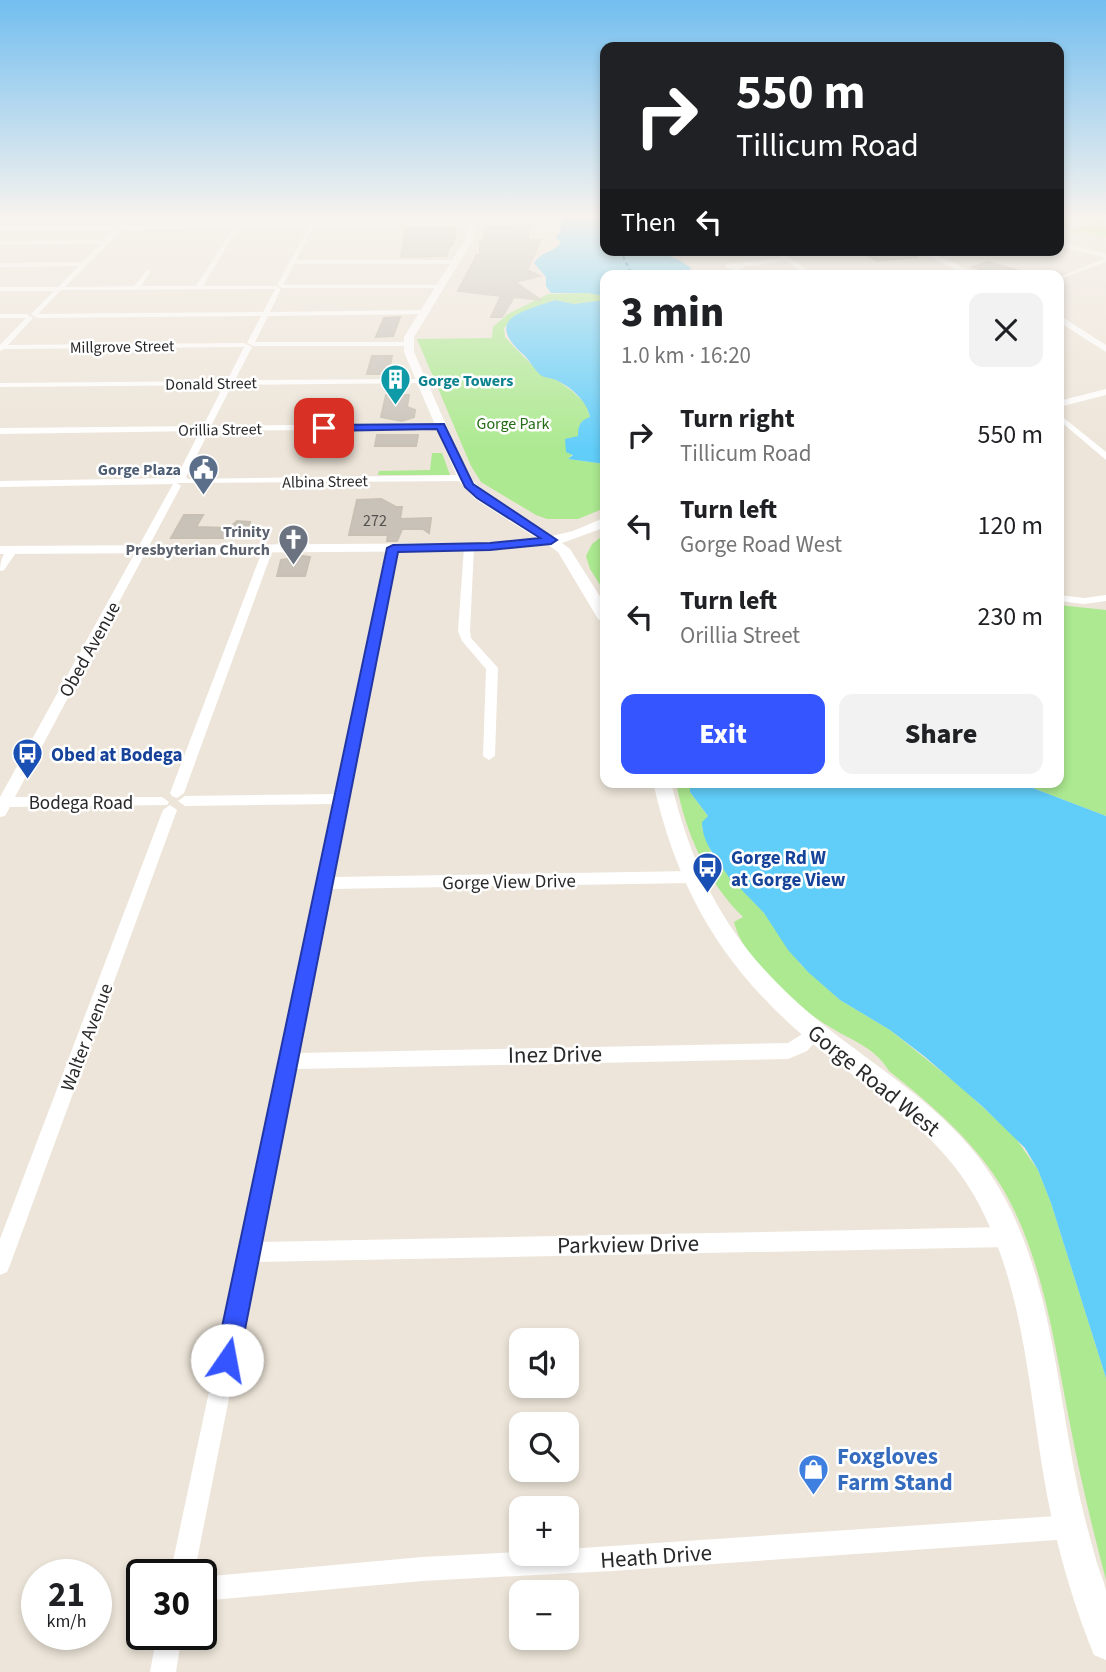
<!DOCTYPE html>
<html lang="en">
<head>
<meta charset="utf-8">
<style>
  body { margin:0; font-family:"Source Sans 3",sans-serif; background:#f2f2f2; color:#202124; height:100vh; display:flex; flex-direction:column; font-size:26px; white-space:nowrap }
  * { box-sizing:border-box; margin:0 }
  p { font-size:23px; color:#757577 }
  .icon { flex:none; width:38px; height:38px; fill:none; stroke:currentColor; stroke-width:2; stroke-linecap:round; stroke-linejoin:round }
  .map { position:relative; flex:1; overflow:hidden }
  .details { position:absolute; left:600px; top:270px; width:464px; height:518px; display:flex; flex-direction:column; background:#fff; border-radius:14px; box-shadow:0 4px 10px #0003 }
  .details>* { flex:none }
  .guide { position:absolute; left:600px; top:42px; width:464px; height:214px; border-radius:14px; box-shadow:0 4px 10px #0003; background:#202124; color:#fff; overflow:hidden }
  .controls { position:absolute; left:509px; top:1328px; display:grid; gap:14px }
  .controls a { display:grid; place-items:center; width:70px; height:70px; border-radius:14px; background:#fff; box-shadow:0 4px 10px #0003; font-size:35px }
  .speed { position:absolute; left:21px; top:1559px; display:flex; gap:14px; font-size:35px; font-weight:700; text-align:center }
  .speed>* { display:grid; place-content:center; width:91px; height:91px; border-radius:50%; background:#fff; box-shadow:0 4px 10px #0003; line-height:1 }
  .speed small { font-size:18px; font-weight:400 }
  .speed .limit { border:4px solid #111; border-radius:10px; background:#fff; color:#111 }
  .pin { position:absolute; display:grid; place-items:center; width:60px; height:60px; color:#fff; margin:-30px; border-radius:14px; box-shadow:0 4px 10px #0006 }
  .me { position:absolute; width:77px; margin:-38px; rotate:12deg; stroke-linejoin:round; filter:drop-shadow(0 0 5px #0008) }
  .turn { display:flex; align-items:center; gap:24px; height:147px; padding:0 21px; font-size:32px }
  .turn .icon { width:91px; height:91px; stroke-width:2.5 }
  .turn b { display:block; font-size:49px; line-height:60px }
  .then { display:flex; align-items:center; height:66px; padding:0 21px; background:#0003; gap:14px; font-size:26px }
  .round { display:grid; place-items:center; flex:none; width:74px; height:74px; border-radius:14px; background:#f2f2f2 }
  .summary { display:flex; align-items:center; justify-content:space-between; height:119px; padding:0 21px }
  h1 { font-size:42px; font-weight:800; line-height:52px }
  .cta { display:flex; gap:14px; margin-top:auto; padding:14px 21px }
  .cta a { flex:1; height:80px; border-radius:14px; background:#3455ff; color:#fff; font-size:28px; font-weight:800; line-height:80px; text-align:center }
  .cta a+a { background:#f2f2f2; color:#202124 }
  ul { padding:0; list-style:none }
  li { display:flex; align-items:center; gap:21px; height:91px; padding:0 21px }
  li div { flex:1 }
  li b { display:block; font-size:26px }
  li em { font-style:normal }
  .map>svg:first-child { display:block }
</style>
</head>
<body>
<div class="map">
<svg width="1106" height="1672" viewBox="0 0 1106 1672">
  <rect width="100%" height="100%" fill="#ede5d9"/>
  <!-- green -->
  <path fill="#ace990" d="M587,293L605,296V300L574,304L554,300L523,312L504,328L505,337L514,347L542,375L557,380L572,391L586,404L590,417L578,436L567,444L566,451L573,454L568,459L605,464V508L578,519H547L536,515L481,482L471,466L417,339L492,338L493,327L508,314L548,294Z
    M432,453H442L450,475H378L379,471L430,470Z
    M605,534V593L590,569L586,556L592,544Z
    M1059,605L1106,610V816L1017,782H1059Z
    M676,782H690V792L708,816L702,828L712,855L764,913L801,965L840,1000L890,1030L962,1088L1014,1136L1038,1170L1051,1203L1106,1378V1580C1092,1527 1079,1473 1069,1419C1054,1342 1043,1258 1003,1189C975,1142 932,1105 889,1071C875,1047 852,1041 830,1027C797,1008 743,960 734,922L743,917C707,882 685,832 676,782Z"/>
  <!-- pitch -->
  <path fill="#c3f28a" d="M1080,218L1106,220L1097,221L1106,224V237L1074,229L1096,221L1073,220L1064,225L1074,231L1106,241L1071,232L1059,224L1065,220Z"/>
  <!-- water -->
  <path fill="#61cefa" d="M564,216H605L606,250C637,250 665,248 691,268L687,275H606L605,296L587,293H551L546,286V277L534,263C542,251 554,253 561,242L556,237L561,231L560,223L566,218Z
    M555,300L574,304L605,300V464L568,459L573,455L566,452L565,439L578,436C578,425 580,421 590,417C587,401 572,388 558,381C553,378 547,378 542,376C535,371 530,361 524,355C483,319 521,312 555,300Z
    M690,782H1017L1106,816V1378L1051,1203L1038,1170L1025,1148L982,1106L924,1056L890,1030L840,1000L808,972L788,950L764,913L735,883H732C723,864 702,847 702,822L708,816L690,792Z"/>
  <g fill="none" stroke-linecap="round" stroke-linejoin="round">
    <!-- ferry -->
    <path stroke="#0069a6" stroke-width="2" stroke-dasharray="3.5 3.5" stroke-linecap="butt" d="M603,216L606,220
      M620,250L632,275"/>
  </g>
  <!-- building -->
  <path fill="#c8c2b9" stroke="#c8c1b3" stroke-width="2" d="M528,226V240H541L527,270L540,276L515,282L541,300L514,297L502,317H491L501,296L458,291L477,255L480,256V241H484L485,227Z
    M406,228H456L453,245L449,247L446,256L401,257Z
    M857,250H913L917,257L877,261Z
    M988,262L1023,272V275H999L973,267Z
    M400,317L393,336L376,337L384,318Z
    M372,356H392L388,374H367Z
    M386,395H409L407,407L415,410L414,417L402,421L381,417Z
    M377,435H418L416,446H375Z
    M381,499L396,507H402L400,519L431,518L429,533L423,529H402L397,541H387L388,535H349L357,500Z
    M184,515H203L196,527L229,528L237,521L250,522L246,537L242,538H171Z
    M303,556L310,557L305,576H277L281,560Z"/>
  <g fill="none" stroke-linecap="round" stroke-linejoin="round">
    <!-- street -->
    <path fill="#fff" fill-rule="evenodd" d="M129,216H135L65,287L134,286L148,269L151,271L141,286H196L236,224L239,226L203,286H276L281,289L270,312L424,310L427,312L424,314L268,316L255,342H410L407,346H254L247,343L261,316L37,318L31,314L54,291H0V287H58L79,266L0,267V263L82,262L101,244L0,245V241L104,240ZM275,289L263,312L38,314L61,290Z
      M252,216H258L251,227H247Z
      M522,216H528V220L520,224L464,223L519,220L522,219Z
      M1102,216H1106V218L1103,217Z
      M311,223L314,225L296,260H455L458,262L455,264H294L283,285H442L440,288H282L277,285Z
      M1059,242L1106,254V258L1059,246Z
      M770,250H777L815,275H807L786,261L743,267L738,271L724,267L728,264L781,258Z
      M943,250H953L932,258L929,256Z
      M1106,258V262L1059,279V277Z
      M0,314H27L33,318L8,345L244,343L252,347L235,380L421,379L425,381L421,383L232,385L211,426L441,423L445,426L441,429L209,431L186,477L188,479L463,475L468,478L463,481L177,483L181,486L15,797H162L169,802L167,805L10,807L5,816L0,817V797L173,484L0,487V481L176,478L200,431L0,434V428L203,426L224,385L0,387V383L227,381L244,347L4,349L0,351V345L26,318H0Z
      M1059,414L1106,452V460L1059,420Z
      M393,545L398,548L333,877L692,871L697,873L699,877L697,881L692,883L330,889L298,1053L788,1043L815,1026L821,1028L823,1033L807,1051L788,1059L295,1069L260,1242L1007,1227L1014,1230L1017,1237L1014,1244L1007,1247L256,1262L194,1575H170L334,804L185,806L178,801L185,796L336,794L388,548Z
      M469,545L474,548L470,631L471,638L498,668L495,756L489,760L483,756L486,669L462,641L458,631L464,548Z
      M268,546L273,549L184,793L177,798L172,796L170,793L263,549Z
      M13,547L18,550L4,570L0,571C0,562 3,550 13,547Z
      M1059,595L1084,598L1106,595V601L1084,604L1059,601Z
      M170,805L177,810L10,1265L7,1272L0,1275V1239L163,810Z
      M1070,1515L1078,1519L1082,1527L1078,1535L1070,1539L612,1571L422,1581L201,1601V1577L422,1557L522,1552V1554H567V1549Z
      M157,1634H182L176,1672H150Z"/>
    <!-- secondary -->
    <path fill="#fff" fill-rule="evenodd" d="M451,216H460L474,224L476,235L414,337V352L469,477L485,493L552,536L573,531L606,517V527L562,543L570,549L606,606V623L598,619L558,552L548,545L484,551L0,554V546L484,543L538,539L475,499L459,481L404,352V337L468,235L465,225L0,231V227L458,221Z
      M915,250H926L979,275H967Z
      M1059,315L1106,345V352L1059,322Z
      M1106,389V395L1059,407V401Z
      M653,782H671C700,902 749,970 847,1043C892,1077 940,1109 975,1153C1048,1244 1054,1369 1076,1479C1081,1505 1088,1531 1095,1556C1098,1568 1104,1580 1106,1591C1106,1613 1106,1638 1106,1660L1094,1655C1071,1599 1054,1537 1044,1478C1028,1383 1023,1283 975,1197C942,1138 884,1099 832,1059C734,984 680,903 653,782Z"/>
  </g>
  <!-- sky -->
  <linearGradient id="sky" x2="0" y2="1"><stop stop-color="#72beef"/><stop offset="0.48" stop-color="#f7f3ee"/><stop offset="1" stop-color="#f7f3ee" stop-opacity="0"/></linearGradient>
  <rect width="1106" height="450" fill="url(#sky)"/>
  <!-- route -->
  <path fill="#3455ff" stroke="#2237a6" stroke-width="2" d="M444,424L473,484L557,540L551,544L490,550L398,552L239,1360L235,1368L227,1372L218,1368L215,1360L387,548L393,545L490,543L540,538L477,498L465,487L437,429L324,431L319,428L324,425Z"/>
  <!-- icons -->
  <defs>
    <symbol id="building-pin" viewBox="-11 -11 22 30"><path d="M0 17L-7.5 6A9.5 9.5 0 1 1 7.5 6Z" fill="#0f9aa8" stroke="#fff"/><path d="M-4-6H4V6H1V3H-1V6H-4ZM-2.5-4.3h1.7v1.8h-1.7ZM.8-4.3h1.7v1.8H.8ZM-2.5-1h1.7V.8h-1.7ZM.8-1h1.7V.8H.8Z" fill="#fff"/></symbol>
    <symbol id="civic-pin" viewBox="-11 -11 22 30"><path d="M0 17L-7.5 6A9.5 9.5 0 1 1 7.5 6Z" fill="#5c6f8a" stroke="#fff"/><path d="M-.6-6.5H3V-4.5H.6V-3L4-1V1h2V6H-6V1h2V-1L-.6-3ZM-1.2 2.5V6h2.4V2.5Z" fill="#fff"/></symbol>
    <symbol id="church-pin" viewBox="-11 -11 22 30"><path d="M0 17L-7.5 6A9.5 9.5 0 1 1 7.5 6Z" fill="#6b7280" stroke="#fff"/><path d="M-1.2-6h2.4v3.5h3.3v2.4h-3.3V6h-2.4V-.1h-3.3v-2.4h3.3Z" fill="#fff"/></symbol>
    <symbol id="bus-pin" viewBox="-11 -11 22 30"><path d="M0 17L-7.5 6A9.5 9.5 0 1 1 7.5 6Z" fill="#1a4fb4" stroke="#fff"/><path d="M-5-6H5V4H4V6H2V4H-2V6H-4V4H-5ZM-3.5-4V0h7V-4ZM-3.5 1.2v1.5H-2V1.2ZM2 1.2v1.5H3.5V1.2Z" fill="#fff"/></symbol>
    <symbol id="shop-pin" viewBox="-11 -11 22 30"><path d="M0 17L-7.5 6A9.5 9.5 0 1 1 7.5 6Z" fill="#3f7fe0" stroke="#fff"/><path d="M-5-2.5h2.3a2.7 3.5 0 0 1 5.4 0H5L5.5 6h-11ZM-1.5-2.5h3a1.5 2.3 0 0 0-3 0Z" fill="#fff"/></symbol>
  </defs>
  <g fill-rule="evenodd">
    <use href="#building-pin" x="378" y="362" width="35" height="47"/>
    <use href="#civic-pin" x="186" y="452" width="35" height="47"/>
    <use href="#church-pin" x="276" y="522" width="35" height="47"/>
    <use href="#bus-pin" x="10" y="736" width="35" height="47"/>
    <use href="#bus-pin" x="690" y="850" width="35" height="47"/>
    <use href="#shop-pin" x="796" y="1452" width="35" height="47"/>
  </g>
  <g text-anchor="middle" stroke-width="5" stroke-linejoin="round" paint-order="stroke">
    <!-- far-street labels -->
    <g font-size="16" fill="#292929" stroke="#fff">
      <text transform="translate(122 346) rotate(-1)" y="6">Millgrove Street</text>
      <text transform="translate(211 383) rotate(-1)" y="6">Donald Street</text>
      <text transform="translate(220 429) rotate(-1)" y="6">Orillia Street</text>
      <text transform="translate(325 481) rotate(-1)" y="6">Albina Street</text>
    </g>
    <!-- far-culture labels -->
    <g font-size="16" font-weight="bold" fill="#0d838f" stroke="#fff" text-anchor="start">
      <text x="418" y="386">Gorge Towers</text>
    </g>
    <!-- far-park labels -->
    <g font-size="16" fill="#236c13" stroke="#fff">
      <text x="513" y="429">Gorge Park</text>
    </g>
    <!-- far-service labels -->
    <g font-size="16" font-weight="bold" fill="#4e5e75" stroke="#fff" text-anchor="end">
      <text x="181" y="475">Gorge Plaza</text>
    </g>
    <!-- number labels -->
    <g font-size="16" fill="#514f4d">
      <text x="375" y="526">272</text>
    </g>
    <!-- far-worship labels -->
    <g font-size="16" font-weight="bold" fill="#5b616d" stroke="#fff" text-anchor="end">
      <text x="270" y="537">Trinity<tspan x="270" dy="18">Presbyterian Church</tspan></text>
    </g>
    <!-- street labels -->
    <g font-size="19" fill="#292929" stroke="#fff">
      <text transform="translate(89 649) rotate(-61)" y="7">Obed Avenue</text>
      <text x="81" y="809">Bodega Road</text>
      <text transform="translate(509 881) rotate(-1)" y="7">Gorge View Drive</text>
      <text transform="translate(86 1037) rotate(-69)" y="7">Walter Avenue</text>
    </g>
    <!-- transit labels -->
    <g font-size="19" font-weight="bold" fill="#164399" stroke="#fff" text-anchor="start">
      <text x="51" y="761">Obed at Bodega</text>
      <text x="731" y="864">Gorge Rd W<tspan x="731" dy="22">at Gorge View</tspan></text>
    </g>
    <!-- near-street labels -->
    <g font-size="23" fill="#292929" stroke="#fff">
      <text transform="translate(555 1054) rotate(-1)" y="8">Inez Drive</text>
      <text transform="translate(874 1080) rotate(39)" y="8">Gorge Road West</text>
      <text transform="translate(628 1244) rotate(-1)" y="8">Parkview Drive</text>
      <text transform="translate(656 1556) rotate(-4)" y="8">Heath Drive</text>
    </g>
    <!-- near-shop labels -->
    <g font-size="23" font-weight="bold" fill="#366cbe" stroke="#fff" text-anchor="start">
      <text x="837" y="1464">Foxgloves<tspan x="837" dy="26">Farm Stand</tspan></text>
    </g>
  </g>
</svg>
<div class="controls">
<a><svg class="icon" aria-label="sound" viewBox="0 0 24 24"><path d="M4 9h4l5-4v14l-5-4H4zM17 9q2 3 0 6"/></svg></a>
<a><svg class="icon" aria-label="search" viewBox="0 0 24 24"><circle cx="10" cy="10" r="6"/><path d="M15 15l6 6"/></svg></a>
<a>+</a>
<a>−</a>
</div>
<div class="speed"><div>21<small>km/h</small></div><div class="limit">30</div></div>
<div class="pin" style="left:324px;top:428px;background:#d93025"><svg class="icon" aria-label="arrive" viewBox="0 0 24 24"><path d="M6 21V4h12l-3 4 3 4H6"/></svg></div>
<svg class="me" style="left:227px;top:1360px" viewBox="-20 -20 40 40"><circle r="19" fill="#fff"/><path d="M0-13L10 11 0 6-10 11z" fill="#3455ff"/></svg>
<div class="guide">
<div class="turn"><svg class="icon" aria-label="right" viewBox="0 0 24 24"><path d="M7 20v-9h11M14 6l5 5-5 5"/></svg><div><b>550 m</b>Tillicum Road</div></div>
<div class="then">Then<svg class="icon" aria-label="left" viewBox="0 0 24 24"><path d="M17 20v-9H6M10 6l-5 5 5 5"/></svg></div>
</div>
<section class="details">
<div class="summary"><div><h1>3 min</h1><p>1.0 km · 16:20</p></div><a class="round"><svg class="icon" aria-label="close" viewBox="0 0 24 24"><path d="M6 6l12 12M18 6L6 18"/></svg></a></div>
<ul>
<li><svg class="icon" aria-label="right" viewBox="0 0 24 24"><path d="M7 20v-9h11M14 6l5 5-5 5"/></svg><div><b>Turn right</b><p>Tillicum Road</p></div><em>550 m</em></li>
<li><svg class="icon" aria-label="left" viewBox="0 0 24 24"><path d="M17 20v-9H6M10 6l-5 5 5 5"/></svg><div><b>Turn left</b><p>Gorge Road West</p></div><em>120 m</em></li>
<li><svg class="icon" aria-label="left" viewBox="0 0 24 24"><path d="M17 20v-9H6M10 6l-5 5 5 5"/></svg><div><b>Turn left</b><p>Orillia Street</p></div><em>230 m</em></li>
</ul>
<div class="cta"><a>Exit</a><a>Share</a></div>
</section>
</div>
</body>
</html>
